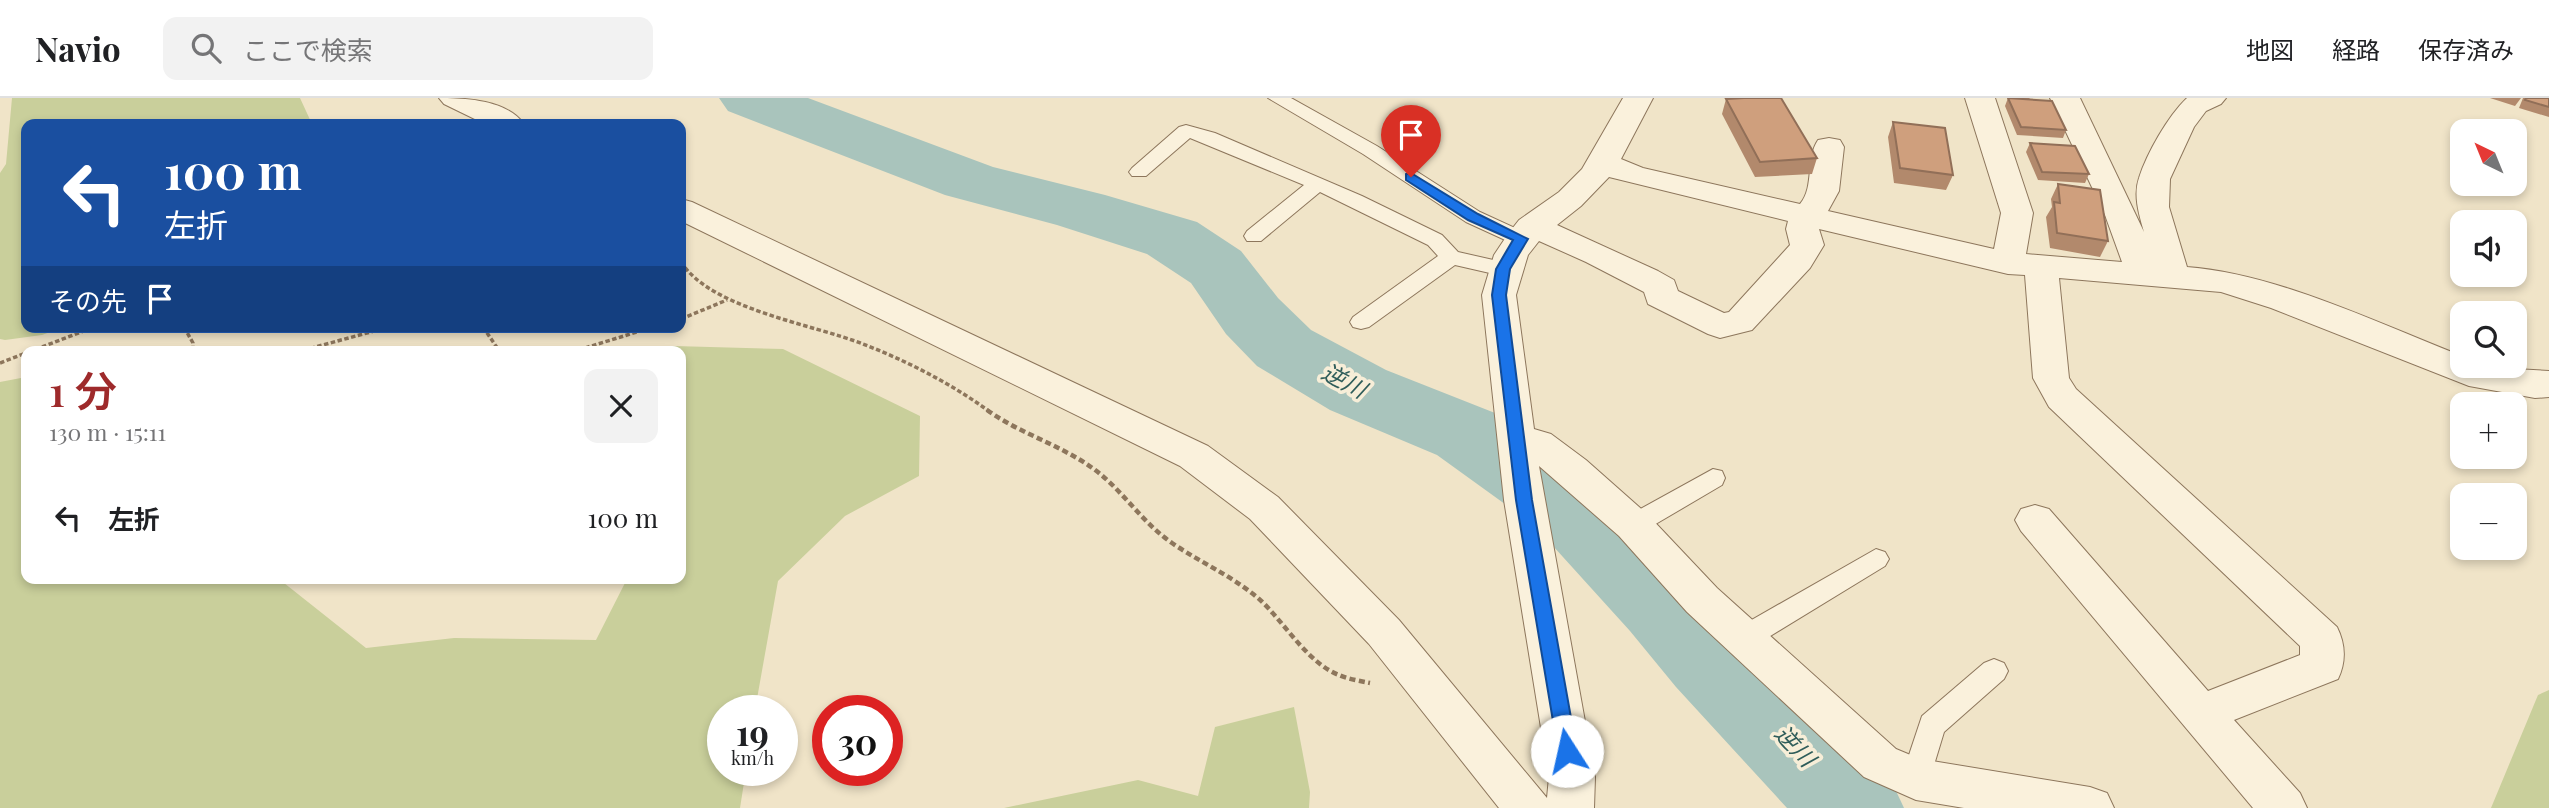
<!DOCTYPE html>
<html lang="ja">
<head>
<meta charset="utf-8">
<style>
  body { margin:0; font-family:"Playfair Display","Noto Sans JP",serif; background:#f2f2f2; color:#202124; height:100vh; display:flex; flex-direction:column; font-size:26px; white-space:nowrap }
  * { box-sizing:border-box; margin:0 }
  p { font-size:23px; color:#757577 }
  .icon { flex:none; width:38px; height:38px; fill:none; stroke:currentColor; stroke-width:2; stroke-linecap:round; stroke-linejoin:round }
  .map { position:relative; flex:1; overflow:hidden }
  .side { position:absolute; left:21px; top:248px; width:665px; height:238px; display:flex; flex-direction:column; background:#fff; border-radius:14px; box-shadow:0 4px 10px #0003 }
  .side>* { flex:none }
  .guide { position:absolute; left:21px; top:21px; width:665px; height:214px; border-radius:14px; box-shadow:0 4px 10px #0003; background:#1a4fa0; color:#fff; overflow:hidden }
  .needle { width:46px; rotate:317deg }
  .controls { position:absolute; left:2450px; top:21px; display:grid; gap:14px }
  .controls a { display:grid; place-items:center; width:77px; height:77px; border-radius:14px; background:#fff; box-shadow:0 4px 10px #0003; font-size:35px }
  .speed { position:absolute; left:707px; top:597px; display:flex; gap:14px; font-size:35px; font-weight:700; text-align:center }
  .speed>* { display:grid; place-content:center; width:91px; height:91px; border-radius:50%; background:#fff; box-shadow:0 4px 10px #0003; line-height:1 }
  .speed small { font-size:18px; font-weight:400 }
  .speed .limit { border:10px solid #d22; background:#fff; color:#111 }
  .pin { position:absolute; display:grid; place-items:center; width:60px; height:60px; color:#fff; margin:-72px -30px; border-radius:50% 50% 50% 0; rotate:-45deg; box-shadow:0 0 7px #0007 }
  .pin .icon { rotate:45deg }
  .me { position:absolute; width:77px; margin:-38px; rotate:350deg; stroke-linejoin:round; filter:drop-shadow(0 0 5px #0008) }
  .turn { display:flex; align-items:center; gap:24px; height:147px; padding:0 28px; font-size:32px }
  .turn .icon { width:91px; height:91px; stroke-width:2.5 }
  .turn b { display:block; font-size:49px; line-height:60px }
  .then { display:flex; align-items:center; height:66px; padding:0 28px; background:#0003; gap:14px; font-size:26px }
  .round { display:grid; place-items:center; flex:none; width:74px; height:74px; border-radius:14px; background:#f2f2f2 }
  .summary { display:flex; align-items:center; justify-content:space-between; height:119px; padding:0 28px }
  h1 { font-size:42px; font-weight:600; line-height:52px; color:#9e2a2b }
  ul { padding:0; list-style:none }
  li { display:flex; align-items:center; gap:21px; height:105px; padding:0 28px }
  li div { flex:1 }
  li b { display:block; font-size:26px }
  li em { font-style:normal }
  header { display:flex; align-items:center; gap:42px; box-sizing:border-box; height:98px; padding:0 35px; background:#fff; border-bottom:2px solid #e0e0e0 }
  header strong { font-size:33px }
  nav { display:flex; gap:38px; margin-inline-start:auto; font-size:24px }
  .search { width:490px; height:63px; background:#f2f2f2; display:flex; align-items:center; gap:18px; box-sizing:border-box; padding:0 24px; border-radius:14px; color:#757577; font-size:26px }
  .map>svg:first-child { display:block }
</style>
</head>
<body>
<header>
<strong>Navio</strong>
<div class="search"><svg class="icon" aria-label="search" viewBox="0 0 24 24"><circle cx="10" cy="10" r="6"/><path d="M15 15l6 6"/></svg>ここで検索</div>
<nav><a>地図</a><a>経路</a><a>保存済み</a></nav>
</header>
<div class="map">
<svg width="2549" height="710" viewBox="0 0 2549 710">
  <rect width="100%" height="100%" fill="#f0e4c8"/>
  <!-- green -->
  <path fill="#c9cf9b" d="M12,0H300L312,26H26V229H64L42,237L5,242L0,241V75L6,66Z
    M674,248L783,251L920,318L919,378L845,418L778,483L755,612H723V672H746L740,710H0V284L26,279V481H279L366,550L454,540L596,542L627,481H681V254H660Z
    M2549,592V710H2491L2538,597Z
    M1294,609L1310,694L1309,710H1004L1138,682L1198,698L1215,629Z"/>
  <g fill="none" stroke-linecap="round" stroke-linejoin="round">
    <!-- river -->
    <path fill="#a9c4bc" fill-rule="evenodd" d="M719,0H808L993,69L1105,97L1197,124L1241,153L1278,200L1311,232L1386,272L1495,315L1594,381L1694,481L1742,535L1889,678L1904,710H1787L1676,589L1630,533L1534,427L1437,357L1330,312L1257,268L1226,236L1191,185L1147,156L1057,127L945,97L728,13Z"/>
    <defs>
      <path id="service" d="M1268,0H1291L1377,48L1480,114L1528,136L1532,141L1528,146H1514L1466,124L1363,56Z
        M1186,27L1215,35L1362,98L1442,137L1458,154L1511,166L1514,171L1511,176L1503,178L1455,167L1369,229L1361,231L1353,229L1350,224L1353,219L1438,158L1428,147L1320,94L1261,143H1247L1244,138L1247,133L1304,87L1190,40L1146,78H1132L1129,74L1132,70L1179,29Z
        M1713,371L1722,373L1725,380L1722,387L1642,434L1633,437L1624,434L1620,427L1624,420Z
        M1876,451L1885,454L1889,461L1885,468L1754,548L1744,551L1734,548L1730,540L1734,532Z
        M1994,561L2004,565L2008,573L2004,581L1944,634L1927,690L1916,694L1905,690L1901,681L1922,618L1984,565Z"/>
      <path id="minor" d="M439,0C466,0 507,2 524,26H485L444,6Z
        M1623,0H1653L1621,61L1643,70L1800,106C1815,88 1805,61 1818,42L1829,40L1840,42L1844,49L1839,93L1828,113L1994,151L2001,115L1965,0H1995L2033,115L2026,156L2122,164L2105,117L2050,0H2080L2144,134C2139,117 2133,97 2139,80C2147,55 2168,18 2187,0H2226L2221,6L2206,13L2194,29L2170,81L2169,109L2187,169C2278,176 2377,225 2462,258V268L2549,273V299L2535,300L2469,288L2271,210L2221,194L2059,180L2069,280L2076,291L2337,529C2346,547 2346,564 2338,581L2234,622L2300,695L2307,710H2253L2021,433L2015,422L2021,411L2035,407L2049,411L2208,593L2300,557V548L2049,309L2033,280L2025,177L2008,176L1819,131L1824,147L1810,170L1752,232L1720,240L1708,236L1648,206L1644,194L1586,164L1539,143L1528,157L1516,197L1534,331L1551,336L1586,362L1647,416L1717,490L1896,651L1920,661L2090,689L2107,695L2114,710H1964L1916,702L1864,679L1687,514L1619,438L1539,368L1595,679L1594,710H1499L1369,546L1250,421L1180,368L681,123V101L692,104L1208,348L1278,399L1399,522L1547,700L1549,679L1504,402L1482,197L1494,157L1508,136L1519,122L1559,94L1582,71ZM1609,79L1788,123L1786,131L1790,147L1729,214L1724,215L1678,193L1674,182L1658,173L1557,127L1581,108Z"/>
    </defs>
    <!-- service casing -->
    <use href="#service" stroke="#8d765c" stroke-width="2"/>
    <!-- minor casing -->
    <use href="#minor" stroke="#8d765c" stroke-width="2"/>
    <!-- path-far1 -->
    <path stroke="#8d765c" stroke-width="3.5" stroke-dasharray="4.5 2.5" stroke-linecap="butt" d="M681,164C711,211 812,226 863,246C907,263 952,286 990,314
      M681,221L727,202
      M184,229L193,245V254
      M483,229L500,254
      M29,254L94,229
      M297,254L389,229
      M572,254L653,229
      M0,265L26,255"/>
    <!-- path -->
    <path stroke="#8d765c" stroke-width="4.5" stroke-dasharray="6 3.5" stroke-linecap="butt" d="M987,312C1022,337 1065,348 1099,375C1125,396 1144,426 1172,445C1201,465 1229,476 1258,500C1283,522 1307,565 1339,577C1348,581 1360,583 1370,585"/>
    <!-- service -->
    <use href="#service" fill="#faf1dc" fill-rule="evenodd"/>
    <!-- minor -->
    <use href="#minor" fill="#faf1dc" fill-rule="evenodd"/>
  </g>
  <!-- wall -->
  <path fill="#b2896c" d="M2008,0H2030L2029,1L2066,32L2063,40L2017,37L2005,8Z
    M2490,0H2521L2515,8Z
    M2523,0H2549V19L2519,10Z
    M1726,1L1817,60L1812,76L1755,79L1722,16Z
    M1893,24L1953,77L1946,92L1894,85L1888,39Z
    M2030,45L2089,76L2085,85L2038,82L2026,54Z
    M2058,86L2108,143L2100,159L2050,150L2046,119L2052,109L2051,101Z"/>
  <!-- building -->
  <path fill="#cf9f7d" stroke="#916f58" stroke-width="2" d="M1744,0H1781L1817,60L1760,64L1726,1Z
    M2008,0L2052,3L2066,32L2021,29Z
    M2526,0H2549V9L2525,2Z
    M1893,24L1945,30L1953,77L1900,70Z
    M2030,45L2075,48L2089,76L2042,74Z
    M2058,86L2100,92L2108,143L2057,135L2054,104L2060,105Z"/>
  <!-- route -->
  <path fill="#1a73e8" stroke="#114b97" stroke-width="2" d="M1411,75L1478,116L1528,141L1510,171L1506,197L1532,402L1577,653L1574,659L1567,662L1561,659L1558,653L1516,402L1492,197L1496,171L1513,142L1468,122L1406,82V76Z"/>
  <g text-anchor="middle" stroke-width="7" stroke-linejoin="round" paint-order="stroke">
    <!-- water labels -->
    <g font-size="23" font-style="italic" fill="#2f5d5a" stroke="#f7eed8">
      <text transform="translate(1344 283) rotate(28)" y="8">逆川</text>
      <text transform="translate(1795 648) rotate(47)" y="8">逆川</text>
    </g>
  </g>
</svg>
<div class="controls">
<a><svg class="needle" viewBox="-14 -14 28 28"><path d="M0-13l5 13h-10z" fill="#e53935"/><path d="M0 13l5-13h-10z" fill="#757577"/></svg></a>
<a><svg class="icon" aria-label="sound" viewBox="0 0 24 24"><path d="M4 9h4l5-4v14l-5-4H4zM17 9q2 3 0 6"/></svg></a>
<a><svg class="icon" aria-label="search" viewBox="0 0 24 24"><circle cx="10" cy="10" r="6"/><path d="M15 15l6 6"/></svg></a>
<a>+</a>
<a>−</a>
</div>
<div class="speed"><div>19<small>km/h</small></div><div class="limit">30</div></div>
<div class="pin" style="left:1411px;top:79px;background:#d93025"><svg class="icon" aria-label="arrive" viewBox="0 0 24 24"><path d="M6 21V4h12l-3 4 3 4H6"/></svg></div>
<svg class="me" style="left:1567px;top:653px" viewBox="-20 -20 40 40"><circle r="19" fill="#fff"/><path d="M0-13L10 11 0 6-10 11z" fill="#1a73e8"/></svg>
<div class="guide">
<div class="turn"><svg class="icon" aria-label="left" viewBox="0 0 24 24"><path d="M17 20v-9H6M10 6l-5 5 5 5"/></svg><div><b>100 m</b>左折</div></div>
<div class="then">その先<svg class="icon" aria-label="arrive" viewBox="0 0 24 24"><path d="M6 21V4h12l-3 4 3 4H6"/></svg></div>
</div>
<section class="side">
<div class="summary"><div><h1>1 分</h1><p>130 m · 15:11</p></div><a class="round"><svg class="icon" aria-label="close" viewBox="0 0 24 24"><path d="M6 6l12 12M18 6L6 18"/></svg></a></div>
<ul>
<li><svg class="icon" aria-label="left" viewBox="0 0 24 24"><path d="M17 20v-9H6M10 6l-5 5 5 5"/></svg><div><b>左折</b></div><em>100 m</em></li>
</ul>
</section>
</div>
</body>
</html>
